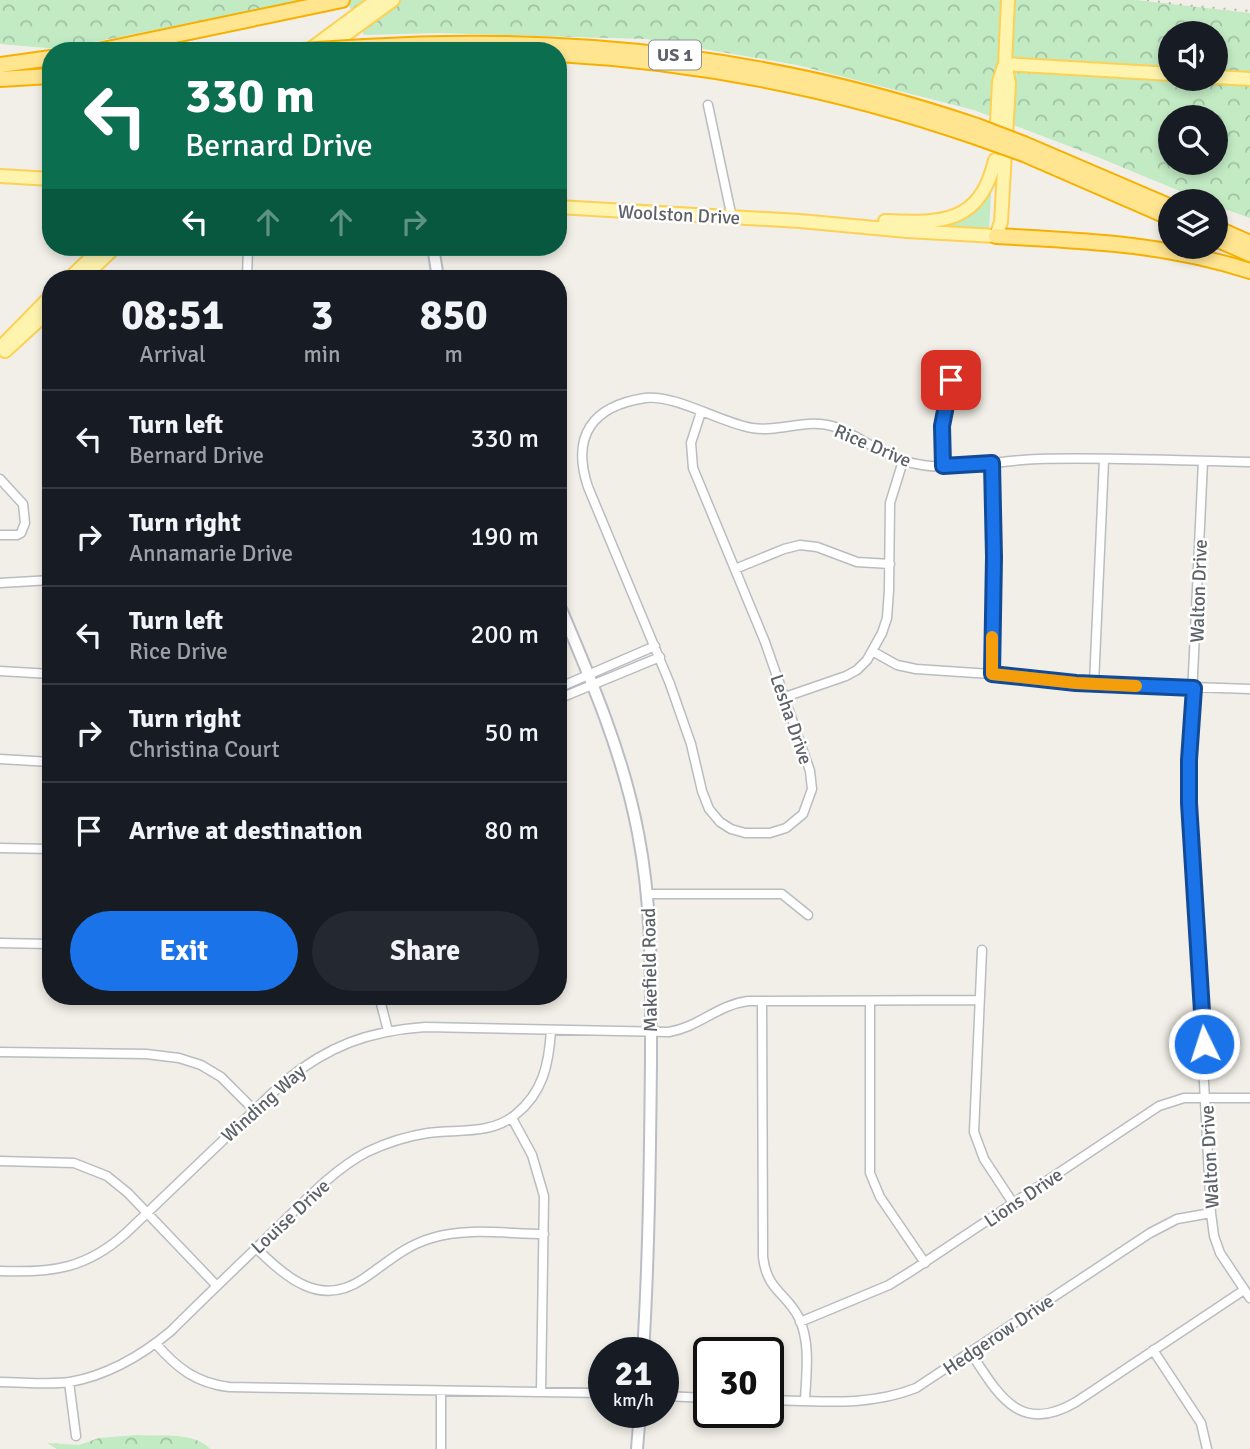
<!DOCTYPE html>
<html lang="en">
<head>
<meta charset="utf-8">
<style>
  body { margin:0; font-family:Signika,sans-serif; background:#242831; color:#f1f3f6; height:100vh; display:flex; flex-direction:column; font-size:26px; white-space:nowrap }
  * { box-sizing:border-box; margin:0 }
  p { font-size:23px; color:#9ea1a6 }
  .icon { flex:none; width:38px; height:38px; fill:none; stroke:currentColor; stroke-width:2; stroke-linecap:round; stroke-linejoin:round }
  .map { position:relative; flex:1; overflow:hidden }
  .side { position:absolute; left:42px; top:270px; width:525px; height:735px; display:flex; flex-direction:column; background:#171b24; border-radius:28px; box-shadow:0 4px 10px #0003 }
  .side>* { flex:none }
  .banner { position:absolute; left:42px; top:42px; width:525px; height:214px; border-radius:28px; box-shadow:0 4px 10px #0003; background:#0b6e4f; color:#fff; overflow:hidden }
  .fabs { position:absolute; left:1158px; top:21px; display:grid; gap:14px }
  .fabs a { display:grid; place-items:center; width:70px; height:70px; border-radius:50%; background:#171b24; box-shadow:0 4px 10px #0003; font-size:35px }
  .speed { position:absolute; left:588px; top:1337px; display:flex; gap:14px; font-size:35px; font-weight:700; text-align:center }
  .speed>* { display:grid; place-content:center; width:91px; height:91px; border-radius:50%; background:#171b24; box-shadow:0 4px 10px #0003; line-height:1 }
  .speed small { font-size:18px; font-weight:400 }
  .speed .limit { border:4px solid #111; border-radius:10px; background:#fff; color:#111 }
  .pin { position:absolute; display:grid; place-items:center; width:60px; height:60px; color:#fff; margin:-30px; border-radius:14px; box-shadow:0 4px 10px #0006 }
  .me { position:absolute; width:77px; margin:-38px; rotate:356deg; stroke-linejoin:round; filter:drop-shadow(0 0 5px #0008) }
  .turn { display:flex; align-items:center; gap:24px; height:147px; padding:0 28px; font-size:32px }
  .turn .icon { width:91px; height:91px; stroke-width:2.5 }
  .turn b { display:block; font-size:49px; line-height:60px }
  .lanes { display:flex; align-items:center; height:66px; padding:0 28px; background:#0003; justify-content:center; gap:35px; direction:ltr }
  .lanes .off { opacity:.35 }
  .eta { display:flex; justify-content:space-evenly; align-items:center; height:119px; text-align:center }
  .eta b { font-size:42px; font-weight:700; line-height:49px }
  .button { display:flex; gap:14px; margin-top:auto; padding:14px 28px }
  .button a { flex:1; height:80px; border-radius:42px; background:#1a73e8; color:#fff; font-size:28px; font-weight:700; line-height:80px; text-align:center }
  .button a+a { background:#242831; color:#f1f3f6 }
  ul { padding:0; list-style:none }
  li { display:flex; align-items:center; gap:21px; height:98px; padding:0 28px; border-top:2px solid #363941 }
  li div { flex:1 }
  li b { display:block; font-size:26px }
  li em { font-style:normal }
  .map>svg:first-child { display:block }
</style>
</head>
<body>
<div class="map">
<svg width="1250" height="1449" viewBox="0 0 1250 1449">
  <defs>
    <pattern id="forest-crowns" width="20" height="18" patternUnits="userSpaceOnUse" patternTransform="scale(1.75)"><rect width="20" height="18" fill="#c2eac3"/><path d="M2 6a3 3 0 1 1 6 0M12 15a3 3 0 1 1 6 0" fill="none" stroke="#a1c1a2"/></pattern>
  </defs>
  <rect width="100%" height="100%" fill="#f1efe7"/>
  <!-- green -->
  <path fill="#c2eac3" d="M986,193L991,194L989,229L936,228Z"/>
  <!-- forest -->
  <path fill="url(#forest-crowns)" fill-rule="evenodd" d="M0,0H307L58,49L0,44Z
    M346,0H1136L1250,13V218L1216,206V201H1204L1095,156L974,110L797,65L646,39L438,33L364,35ZM1171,33H1216V79H1171ZM1171,117H1216V163H1171Z
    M138,1435C160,1437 194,1431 210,1449H57L47,1443L79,1445L99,1438Z"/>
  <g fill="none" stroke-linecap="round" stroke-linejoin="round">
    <defs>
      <path id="street" d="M708,105L732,218
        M247,278L248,247
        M701,412L691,443L693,468L765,642L810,771L812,789L803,814L786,828L770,833H745L731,829L720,822L709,809L702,791L691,744L670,684L588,487C571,436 592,406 645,398C675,394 721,423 752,428C780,433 808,417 835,427C864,438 886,459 917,464C956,472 999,460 1038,459C1109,457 1180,461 1250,462
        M1203,461L1189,760V803L1211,1213L1214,1236L1220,1253L1250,1298
        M943,466L942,426L952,387L950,371
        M0,479L23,504L25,523L21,533L17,535H0
        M735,569L784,549L800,545L817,547L857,562L890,564
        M0,583L51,580
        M872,651L897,665L916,669L991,674L1076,683L1250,689
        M0,671L51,674
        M991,674L994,557L992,463
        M1094,684L1104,460
        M558,688L655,646
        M785,697L846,676L857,670L867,660L882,633L887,618L889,590L890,503L903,461
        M558,699L660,657
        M0,759L51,762
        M0,848L51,849
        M648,894H782L808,915
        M0,943L51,944
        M982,950L974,1132L984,1159L1013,1203
        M379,996L388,1031
        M762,1001L763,1257C767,1291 787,1293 799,1318C811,1344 806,1374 805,1401
        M870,1001V1173L880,1197L925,1263
        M0,1052L146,1054L179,1058L201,1065L221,1077L254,1110
        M512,1118L532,1155L544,1196L541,1392
        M0,1161L74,1163L107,1176L128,1193L217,1286
        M256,1248C287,1278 320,1308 363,1279C387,1263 404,1246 432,1238C467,1227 508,1234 544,1234
        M0,1271C52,1273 86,1269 126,1233L284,1082C328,1046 368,1031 425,1027L669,1032C699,1027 717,1005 748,1001L979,1000
        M800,1322L889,1285L913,1270L1159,1106L1184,1098H1250
        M156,1344C177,1368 196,1383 229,1387L604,1393
        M1153,1350L1201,1423L1207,1449
        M971,1353C999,1396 1020,1435 1076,1402L1244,1290
        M0,1382C23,1382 48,1385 70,1382C109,1375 141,1356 171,1331C206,1296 242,1262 278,1227C306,1200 333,1170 367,1152C386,1143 408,1136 428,1133C458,1129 490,1135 515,1115C543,1093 549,1064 551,1030
        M69,1382L76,1436
        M663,1396L709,1398
        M702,1398L705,1352
        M768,1400C818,1401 868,1407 916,1388L1150,1233L1177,1219L1211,1213
        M441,1449V1391"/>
      <path id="secondary" d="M433,247L438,278
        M558,602C590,677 623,753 638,833C653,909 651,984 651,1061C650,1158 649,1255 643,1353
        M637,1449L640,1412"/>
      <path id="primary" d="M308,51L377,0
        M323,51L393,0
        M1005,64L1171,74
        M1216,77L1250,79
        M996,142L999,82L1004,66
        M0,176L51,179
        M558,207L800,221L907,231L996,236
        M885,221C940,223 980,225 995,160
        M996,236L1001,222L1009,83L1005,64L1008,0
        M70,278L102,247
        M83,278L115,247
        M0,348L51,296
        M5,351L51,309"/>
      <path id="highway" d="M365,47C576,34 776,58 977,126
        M98,51L342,0
        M558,54C701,62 841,90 976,137
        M0,65L51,58
        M0,79L51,76
        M1024,144L1171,207
        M1024,154L1171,218
        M1216,228L1250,243
        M996,236C1086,241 1163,243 1250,271
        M1216,239L1250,254"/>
    </defs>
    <!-- street casing -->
    <use href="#street" stroke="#b9bcc1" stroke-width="11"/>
    <!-- secondary casing -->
    <use href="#secondary" stroke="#babdc3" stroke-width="14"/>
    <!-- primary casing -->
    <use href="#primary" stroke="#fcd155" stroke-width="16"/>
    <!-- highway casing -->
    <use href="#highway" stroke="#f8b000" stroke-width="18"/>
    <!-- street -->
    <use href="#street" stroke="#fff" stroke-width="8"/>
    <!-- secondary -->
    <use href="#secondary" stroke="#fff" stroke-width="10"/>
    <!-- primary -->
    <use href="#primary" stroke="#fff4ae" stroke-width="12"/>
    <!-- highway -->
    <use href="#highway" stroke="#ffe590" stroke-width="14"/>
    <!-- rail -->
    <path stroke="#b6b6b8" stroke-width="2" stroke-dasharray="2 9" stroke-linecap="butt" d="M1147,0L1183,5L1250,11"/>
    <defs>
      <path id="highway-bridge" d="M302,51L365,47
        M977,126L1024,144
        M976,137L1024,154"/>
    </defs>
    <!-- highway-bridge casing -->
    <use href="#highway-bridge" stroke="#f8b000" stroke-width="18" stroke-linecap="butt"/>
    <!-- highway-bridge -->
    <use href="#highway-bridge" stroke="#ffe590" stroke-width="14"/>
  </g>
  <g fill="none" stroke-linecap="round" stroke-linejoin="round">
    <defs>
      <path id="route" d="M951,380L942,426L943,466L992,463L994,557L992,674L1076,683L1194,688L1189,760V803L1204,1044"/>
    </defs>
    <!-- route casing -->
    <use href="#route" stroke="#114b97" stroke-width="18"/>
    <!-- route -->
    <use href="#route" stroke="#1a73e8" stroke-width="12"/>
    <!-- slow -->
    <path stroke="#f59e0b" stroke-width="12" d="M992,637V674L1076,683L1136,686"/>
  </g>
  <g text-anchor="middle" stroke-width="5" stroke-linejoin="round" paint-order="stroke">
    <!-- shield labels -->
    <rect fill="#fff" stroke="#8e9195" stroke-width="2" x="649" y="40.5" width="52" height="29" rx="5"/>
    <g font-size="18" font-weight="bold" fill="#5e6268">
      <text x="675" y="61">US 1</text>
    </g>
    <!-- street labels -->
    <g font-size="19" fill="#5e6268" stroke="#fff">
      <text transform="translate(679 214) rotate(3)" y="7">Woolston Drive</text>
      <text transform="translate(873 445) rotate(23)" y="7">Rice Drive</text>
      <text transform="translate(1198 591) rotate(-88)" y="7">Walton Drive</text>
      <text transform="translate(792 719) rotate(71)" y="7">Lesha Drive</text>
      <text transform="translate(649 970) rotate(-91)" y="7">Makefield Road</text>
      <text transform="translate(263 1103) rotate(-42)" y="7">Winding Way</text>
      <text transform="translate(1209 1157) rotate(-93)" y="7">Walton Drive</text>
      <text transform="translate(1023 1197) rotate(-34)" y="7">Lions Drive</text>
      <text transform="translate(290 1216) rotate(-43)" y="7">Louise Drive</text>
      <text transform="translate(998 1334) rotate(-34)" y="7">Hedgerow Drive</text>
    </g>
  </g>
</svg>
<div class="fabs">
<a><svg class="icon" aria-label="sound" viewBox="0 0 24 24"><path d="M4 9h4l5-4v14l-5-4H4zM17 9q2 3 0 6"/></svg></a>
<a><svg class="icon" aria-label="search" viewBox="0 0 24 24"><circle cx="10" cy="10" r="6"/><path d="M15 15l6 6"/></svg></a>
<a><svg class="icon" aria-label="layers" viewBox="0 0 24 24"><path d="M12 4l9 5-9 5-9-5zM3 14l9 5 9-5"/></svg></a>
</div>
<div class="speed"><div>21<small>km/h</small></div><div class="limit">30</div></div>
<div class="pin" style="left:951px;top:380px;background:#d93025"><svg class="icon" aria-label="arrive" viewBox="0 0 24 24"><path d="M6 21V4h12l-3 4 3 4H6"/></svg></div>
<svg class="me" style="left:1204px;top:1044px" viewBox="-20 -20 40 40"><circle r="17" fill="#1a73e8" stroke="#fff" stroke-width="3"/><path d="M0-11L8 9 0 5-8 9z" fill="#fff"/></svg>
<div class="banner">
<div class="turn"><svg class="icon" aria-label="left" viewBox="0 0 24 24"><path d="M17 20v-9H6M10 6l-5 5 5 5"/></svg><div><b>330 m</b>Bernard Drive</div></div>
<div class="lanes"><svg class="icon" aria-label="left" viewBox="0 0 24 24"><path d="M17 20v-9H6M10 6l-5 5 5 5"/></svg><svg class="icon off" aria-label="ahead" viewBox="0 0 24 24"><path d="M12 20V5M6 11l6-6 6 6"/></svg><svg class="icon off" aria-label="ahead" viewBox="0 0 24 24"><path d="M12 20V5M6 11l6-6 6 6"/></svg><svg class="icon off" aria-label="right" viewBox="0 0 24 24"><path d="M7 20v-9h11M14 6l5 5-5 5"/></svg></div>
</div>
<section class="side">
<div class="eta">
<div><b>08:51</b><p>Arrival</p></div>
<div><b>3</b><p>min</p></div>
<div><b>850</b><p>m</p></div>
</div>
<ul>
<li><svg class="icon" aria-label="left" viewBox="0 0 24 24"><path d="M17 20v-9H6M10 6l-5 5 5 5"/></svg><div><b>Turn left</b><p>Bernard Drive</p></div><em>330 m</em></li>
<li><svg class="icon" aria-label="right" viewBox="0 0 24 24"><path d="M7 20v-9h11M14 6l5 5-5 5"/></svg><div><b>Turn right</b><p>Annamarie Drive</p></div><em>190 m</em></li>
<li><svg class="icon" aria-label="left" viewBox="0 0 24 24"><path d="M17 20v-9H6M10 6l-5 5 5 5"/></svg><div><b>Turn left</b><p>Rice Drive</p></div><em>200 m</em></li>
<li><svg class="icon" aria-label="right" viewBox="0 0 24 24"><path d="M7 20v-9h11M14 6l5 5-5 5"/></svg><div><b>Turn right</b><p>Christina Court</p></div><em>50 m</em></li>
<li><svg class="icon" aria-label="arrive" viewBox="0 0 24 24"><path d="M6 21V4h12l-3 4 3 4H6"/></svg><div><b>Arrive at destination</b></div><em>80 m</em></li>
</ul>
<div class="button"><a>Exit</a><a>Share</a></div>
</section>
</div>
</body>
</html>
